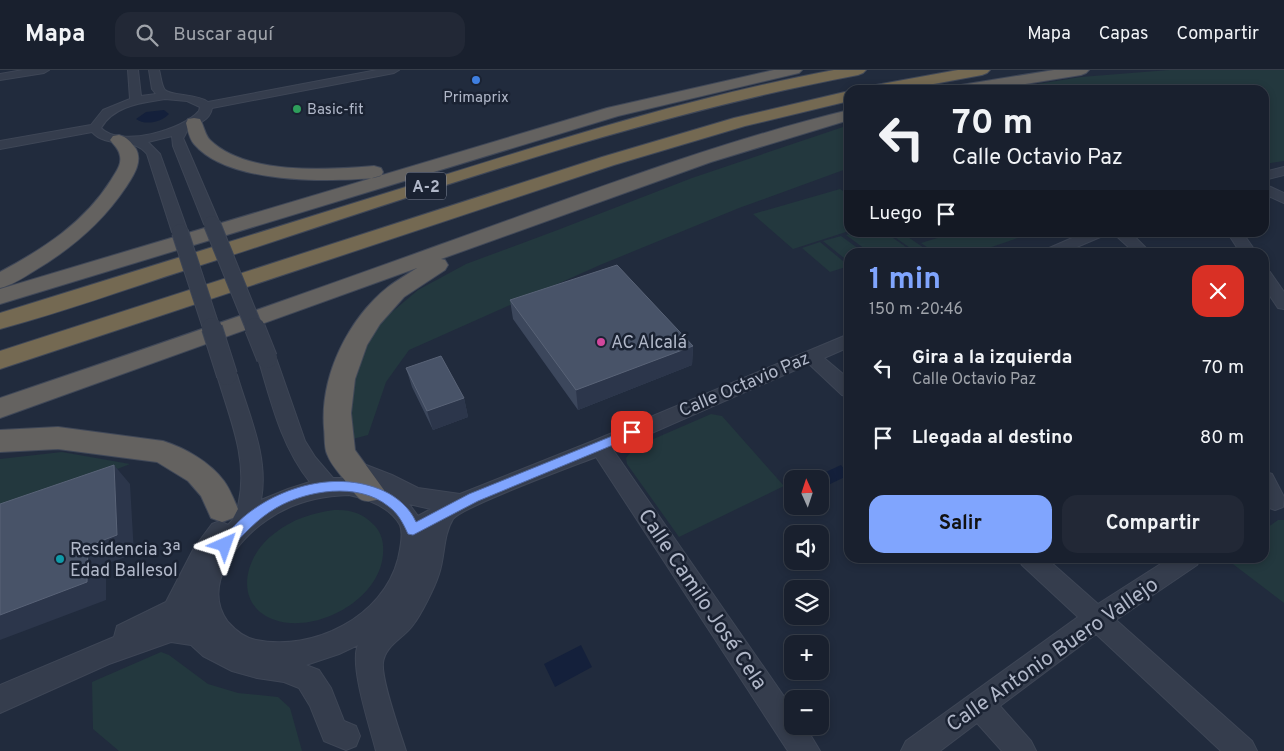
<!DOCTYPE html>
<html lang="es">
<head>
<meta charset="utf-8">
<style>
  body { margin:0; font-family:Overpass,sans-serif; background:#222836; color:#f1f3f6; height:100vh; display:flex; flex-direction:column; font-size:19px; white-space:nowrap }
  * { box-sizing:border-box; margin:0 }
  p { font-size:16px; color:#9fa3aa }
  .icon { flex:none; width:28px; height:28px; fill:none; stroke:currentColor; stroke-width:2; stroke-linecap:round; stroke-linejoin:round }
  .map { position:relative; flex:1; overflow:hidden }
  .side { position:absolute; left:844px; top:178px; width:425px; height:315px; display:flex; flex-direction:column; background:#19202e; border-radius:15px; box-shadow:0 2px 8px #0003,0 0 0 1px #373e4a }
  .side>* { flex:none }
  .guide { position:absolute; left:844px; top:15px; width:425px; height:152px; border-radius:15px; box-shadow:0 2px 8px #0003,0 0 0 1px #373e4a; background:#19202e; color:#f1f3f6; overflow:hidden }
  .needle { width:32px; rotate:357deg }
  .controls { position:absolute; left:784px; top:400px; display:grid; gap:10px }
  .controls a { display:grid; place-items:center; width:45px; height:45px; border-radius:10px; background:#19202e; box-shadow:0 2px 8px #0003,0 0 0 1px #373e4a; font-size:25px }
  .pin { position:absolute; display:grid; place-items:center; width:42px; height:42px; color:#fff; margin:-21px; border-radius:10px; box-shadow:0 2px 8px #0006 }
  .me { position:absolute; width:55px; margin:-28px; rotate:43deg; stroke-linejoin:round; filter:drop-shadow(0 0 4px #0008) }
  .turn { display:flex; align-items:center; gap:18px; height:105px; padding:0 25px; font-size:22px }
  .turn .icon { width:65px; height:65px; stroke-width:2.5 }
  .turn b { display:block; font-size:35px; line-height:42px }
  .then { display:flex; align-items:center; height:48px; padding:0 25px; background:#0003; gap:10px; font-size:19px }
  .round { display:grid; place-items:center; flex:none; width:52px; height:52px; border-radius:15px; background:#222836 }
  .overview { display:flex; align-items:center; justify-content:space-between; height:85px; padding:0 25px }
  h1 { font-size:30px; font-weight:700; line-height:38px; color:#80a5fe }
  .primary-button { display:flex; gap:10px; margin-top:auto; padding:10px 25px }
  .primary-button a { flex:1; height:58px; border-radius:15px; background:#80a5fe; color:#111; font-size:20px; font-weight:700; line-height:58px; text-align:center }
  .primary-button a+a { background:#222836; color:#f1f3f6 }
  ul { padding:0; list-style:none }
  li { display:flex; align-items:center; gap:15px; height:70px; padding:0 25px }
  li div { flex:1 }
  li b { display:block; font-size:19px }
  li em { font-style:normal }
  header { display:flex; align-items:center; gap:30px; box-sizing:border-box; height:70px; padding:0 25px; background:#19202e; border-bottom:1px solid #373e4a }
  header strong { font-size:24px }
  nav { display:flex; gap:28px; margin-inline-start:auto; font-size:18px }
  .search { width:350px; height:45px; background:#222836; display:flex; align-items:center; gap:12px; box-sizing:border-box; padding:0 18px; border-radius:15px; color:#9fa3aa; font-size:19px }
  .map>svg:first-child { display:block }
</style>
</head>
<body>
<header>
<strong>Mapa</strong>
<div class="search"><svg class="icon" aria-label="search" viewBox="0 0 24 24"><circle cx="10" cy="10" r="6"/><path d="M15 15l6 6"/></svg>Buscar aquí</div>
<nav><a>Mapa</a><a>Capas</a><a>Compartir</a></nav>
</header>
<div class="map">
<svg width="1284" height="681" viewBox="0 0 1284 681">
  <rect width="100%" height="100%" fill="#212b3d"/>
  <!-- green -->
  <path fill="#23383e" d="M1169,0H1284V91L1264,94V20H1000L1081,7Z
    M849,55V98L739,138L600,195L409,280L386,312L368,365L349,370L353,305L379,253L418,220L466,194L555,161L692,108Z
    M840,119L849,125V161L793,179L753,144Z
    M1023,162L1027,165L977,182H934L921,173L954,163Z
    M854,163H886L913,182H869L846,165Z
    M889,163H902L930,182H916Z
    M841,166L863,182H849V192L823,171Z
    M820,172L849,196L830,202L802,178Z
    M711,344L722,346L784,416L679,467L627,394L626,388L635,377Z
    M62,382L130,394L0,445V389Z
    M334,440C340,440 347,440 353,442C362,444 369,450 375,456C382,464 384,474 383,484C380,530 316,564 275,550C232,535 244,485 275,463C293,449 312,443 334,440Z
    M1278,450H1284V533L1225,488H1264V460Z
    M161,582L169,585L208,614L238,623L278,627L290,638L302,681H119L93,659L92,612Z"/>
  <!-- water -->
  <path fill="#14203b" d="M164,40L169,44C162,52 145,56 136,49L146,42Z
    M841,395L849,405L826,416L817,406Z
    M581,575L592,597L555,617L544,594Z"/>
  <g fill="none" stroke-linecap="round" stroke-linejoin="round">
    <defs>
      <path id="minor" d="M23,0H49L44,3L0,10V4Z
        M128,0H138L141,26L156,24L152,19L149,0H159C161,6 161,15 165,20C171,26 198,24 208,32L377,0H399L394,3L212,38C209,53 196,52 187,60C187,61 184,68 183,68L220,154L217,157H207L204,154L173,76L172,66L148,72L160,84L188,162L185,165H175L172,162L147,84C133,66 107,79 92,62L0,79V71L91,55L103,40L130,29ZM165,29L187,31L200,37L199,41C183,60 120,78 101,58C114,35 142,33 165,29Z
        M1284,97V105L1264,110V102Z
        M1264,114L1284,123V133L1264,124Z
        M1086,162H1107L1105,165L1065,182H1045L1047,179Z
        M1112,162H1130L1150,182H1134Z
        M1227,162H1242L1256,182H1240Z
        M1264,200L1270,202L1284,222V239L1278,238L1264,217Z
        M849,264V277L824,288L849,309V327L842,325L809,294L613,380L792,638V656H805L820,681H788L596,387C573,396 463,436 453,449C443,465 445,487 439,504C435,517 421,545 413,555C404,568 385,575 383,593C381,610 400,662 406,681H376C370,657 349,595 358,575L339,584L306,595L319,600L331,618L344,651L356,656L360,666L356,676L346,680L324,671L310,636L299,618L284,612L257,608L232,601L203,586L191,575L171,572L109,594L0,643V615L114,567L117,556L166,532L194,478L212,454L220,451L228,455C236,447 237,441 239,431C248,388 229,346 217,305L220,300L227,298L234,300L237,305C249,346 269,387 261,430L288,419L310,412C281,376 271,331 258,288L260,284L267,282L274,284L276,288L305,371L315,387L333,408H354L345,405L342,399L345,393L353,391L361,393L392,405L418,418L460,424L593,371ZM349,425C368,429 390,437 400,455C404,464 400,480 398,489C383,547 313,582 256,570C245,568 236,561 228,552C201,516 237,470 267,450C292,432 319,426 349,425ZM409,434L431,439L418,446Z
        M1264,401L1272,404L1284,427L1283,437L1275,440L1267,437L1264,431Z
        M1018,488H1046L1098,534L1170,488H1201L1197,495L1116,550L1252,671L1257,681H1221L1096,564L1000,636L1031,671L1036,681H1002L977,653L940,681H901L906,671L1078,547L1022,495Z"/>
      <path id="trunk" d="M774,0H802L799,3L618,46L0,234V219L607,38Z
        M1054,0H1089L1086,3L1081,5L989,20H953L955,17L961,15Z
        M849,40V50L711,92L441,189L445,190L448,195L445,200L404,227L380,254L367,275L355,309L351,343L355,380L384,420L380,429C360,435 358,428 347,413C340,404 331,395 327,384C324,377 325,366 324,358C320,306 348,249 388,217C397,210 408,204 417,198L0,348V328C148,278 296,227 442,174C577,126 710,74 849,40Z
        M194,48L200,49C204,56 205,65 210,70C246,105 327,100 374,96L381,98L383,102L381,106L374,108C326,112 228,114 194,74C189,68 188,60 186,53L188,49Z
        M119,65C127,67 131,72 136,79C143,92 133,106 126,117C102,153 71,179 34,201C23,208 12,215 0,218V202C43,179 84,153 111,110C115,103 122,95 120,86C119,79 114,75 110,70L113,66Z
        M58,357L163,371C185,378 210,392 224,411C230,419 234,430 238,439L233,448L222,452L211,448L201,426L188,411L157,392L58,379L0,382V360Z"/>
      <path id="motorway" d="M834,0H866L863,3L858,5C630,48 410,128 189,199C126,219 64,242 0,259V243C142,199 284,155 425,111C560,69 695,26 834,0Z
        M958,0H990L987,3L982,5L901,20H868L870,17L876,15Z
        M849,21V31L745,56L614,95L0,299V281L602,87L734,48Z"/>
    </defs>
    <!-- minor casing -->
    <use href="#minor" stroke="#3e4656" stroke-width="2"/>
    <!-- trunk casing -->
    <use href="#trunk" stroke="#404858" stroke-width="2"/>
    <!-- motorway casing -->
    <use href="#motorway" stroke="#404858" stroke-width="2"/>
    <!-- minor -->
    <use href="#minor" fill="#353d4d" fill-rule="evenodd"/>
    <!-- trunk -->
    <use href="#trunk" fill="#646260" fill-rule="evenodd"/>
    <!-- motorway -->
    <use href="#motorway" fill="#746952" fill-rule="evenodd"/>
    <defs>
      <path id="minor-bridge-far1" d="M212,154L255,260
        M180,162L212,260"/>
      <path id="minor-bridge" d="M212,258L227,305
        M255,258L267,288"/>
    </defs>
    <!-- minor-bridge-far1 casing -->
    <use href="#minor-bridge-far1" stroke="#3e4656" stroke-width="18" stroke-linecap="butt"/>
    <!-- minor-bridge casing -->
    <use href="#minor-bridge" stroke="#3e4656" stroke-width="22" stroke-linecap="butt"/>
    <!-- minor-bridge-far1 -->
    <use href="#minor-bridge-far1" stroke="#353d4d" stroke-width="16"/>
    <!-- minor-bridge -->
    <use href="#minor-bridge" stroke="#353d4d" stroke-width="20"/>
  </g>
  <!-- wall -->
  <path fill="#3c475c" d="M510,230L693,276L692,295L578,340L513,249Z
    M406,298L464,328L468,347L433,360L412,317Z"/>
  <!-- shaded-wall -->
  <path fill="#2c364b" d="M693,276L692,295L578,340L576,320Z
    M464,328L468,347L433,360L427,341Z
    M114,395L130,414L134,484L106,494V530L0,570V545L88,476Z"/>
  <!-- building -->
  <path fill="#485368" stroke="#596377" d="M617,195L693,276L576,320L510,230Z
    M441,286L464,328L427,341L406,298Z
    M114,395L117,465L88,476L87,512L0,545V434Z"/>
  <!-- route -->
  <path fill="#80a5fe" stroke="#536ba5" d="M632,358L638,362L637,365L478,431L413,465L408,464C403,453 398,443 388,436C358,412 307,420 276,438C257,449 244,464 230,479L225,480L220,479L218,475C222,468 228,463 233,457C269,419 334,398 384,421C397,427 410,438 416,452L469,424Z"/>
  <!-- markers -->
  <circle fill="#3f7fe0" stroke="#1a2232" stroke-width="2" cx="476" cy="10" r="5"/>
  <circle fill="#2e9e5b" stroke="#1a2232" stroke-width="2" cx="297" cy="39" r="5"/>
  <circle fill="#d1479c" stroke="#1a2232" stroke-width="2" cx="601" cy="272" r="5"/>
  <circle fill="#0f9aa8" stroke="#1a2232" stroke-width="2" cx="60" cy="489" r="5"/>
  <g text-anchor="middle" stroke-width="5" stroke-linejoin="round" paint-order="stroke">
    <!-- far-poi labels -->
    <g font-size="15" fill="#b1b8c9" stroke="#1a2232">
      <text x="476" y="32">Primaprix</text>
      <text x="307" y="44" text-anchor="start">Basic-fit</text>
    </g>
    <!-- shield labels -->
    <rect fill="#1a2232" stroke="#848b9c" stroke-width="1" x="406" y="102.5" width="40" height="27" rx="4"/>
    <g font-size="16" font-weight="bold" fill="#b1b8c9">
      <text x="426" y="122">A-2</text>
    </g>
    <!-- poi labels -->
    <g font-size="18" fill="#b1b8c9" stroke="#1a2232" text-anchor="start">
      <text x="611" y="278">AC Alcalá</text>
      <text x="70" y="485">Residencia 3ª<tspan x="70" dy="21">Edad Ballesol</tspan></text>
    </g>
    <!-- street labels -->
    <g font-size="18" fill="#b1b8c9" stroke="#1a2232">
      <text transform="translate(744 314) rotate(-23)" y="6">Calle Octavio Paz</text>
    </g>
    <!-- near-street labels -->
    <g font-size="21" fill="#b1b8c9" stroke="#1a2232">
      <text transform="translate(703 529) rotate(56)" y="7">Calle Camilo José Cela</text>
      <text transform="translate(1052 584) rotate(-35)" y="7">Calle Antonio Buero Vallejo</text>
    </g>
  </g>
</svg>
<div class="controls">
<a><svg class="needle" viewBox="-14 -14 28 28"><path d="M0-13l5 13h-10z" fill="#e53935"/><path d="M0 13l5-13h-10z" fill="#9fa3aa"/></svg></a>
<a><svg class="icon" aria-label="sound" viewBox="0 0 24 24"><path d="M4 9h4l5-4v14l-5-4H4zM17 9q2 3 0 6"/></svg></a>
<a><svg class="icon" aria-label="layers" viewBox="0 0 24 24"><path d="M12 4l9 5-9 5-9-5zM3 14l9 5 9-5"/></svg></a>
<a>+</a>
<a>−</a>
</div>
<div class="pin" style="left:632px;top:362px;background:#d93025"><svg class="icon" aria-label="arrive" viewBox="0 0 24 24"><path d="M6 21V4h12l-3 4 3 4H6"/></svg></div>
<svg class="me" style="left:225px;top:475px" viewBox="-20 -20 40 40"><path d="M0-17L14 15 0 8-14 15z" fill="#80a5fe" stroke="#fff" stroke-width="4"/></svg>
<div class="guide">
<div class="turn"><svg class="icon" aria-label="left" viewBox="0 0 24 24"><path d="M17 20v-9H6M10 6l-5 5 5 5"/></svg><div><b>70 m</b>Calle Octavio Paz</div></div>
<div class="then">Luego<svg class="icon" aria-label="arrive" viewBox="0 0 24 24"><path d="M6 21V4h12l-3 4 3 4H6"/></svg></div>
</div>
<section class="side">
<div class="overview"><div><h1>1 min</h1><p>150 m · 20:46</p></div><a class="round" style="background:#d93025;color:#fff"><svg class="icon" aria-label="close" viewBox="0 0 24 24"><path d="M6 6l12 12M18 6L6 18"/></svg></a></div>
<ul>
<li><svg class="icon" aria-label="left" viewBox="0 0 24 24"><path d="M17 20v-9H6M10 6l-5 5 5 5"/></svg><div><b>Gira a la izquierda</b><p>Calle Octavio Paz</p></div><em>70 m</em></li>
<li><svg class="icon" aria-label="arrive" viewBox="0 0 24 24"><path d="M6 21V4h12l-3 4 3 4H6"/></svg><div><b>Llegada al destino</b></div><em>80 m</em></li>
</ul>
<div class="primary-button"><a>Salir</a><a>Compartir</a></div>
</section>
</div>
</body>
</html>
